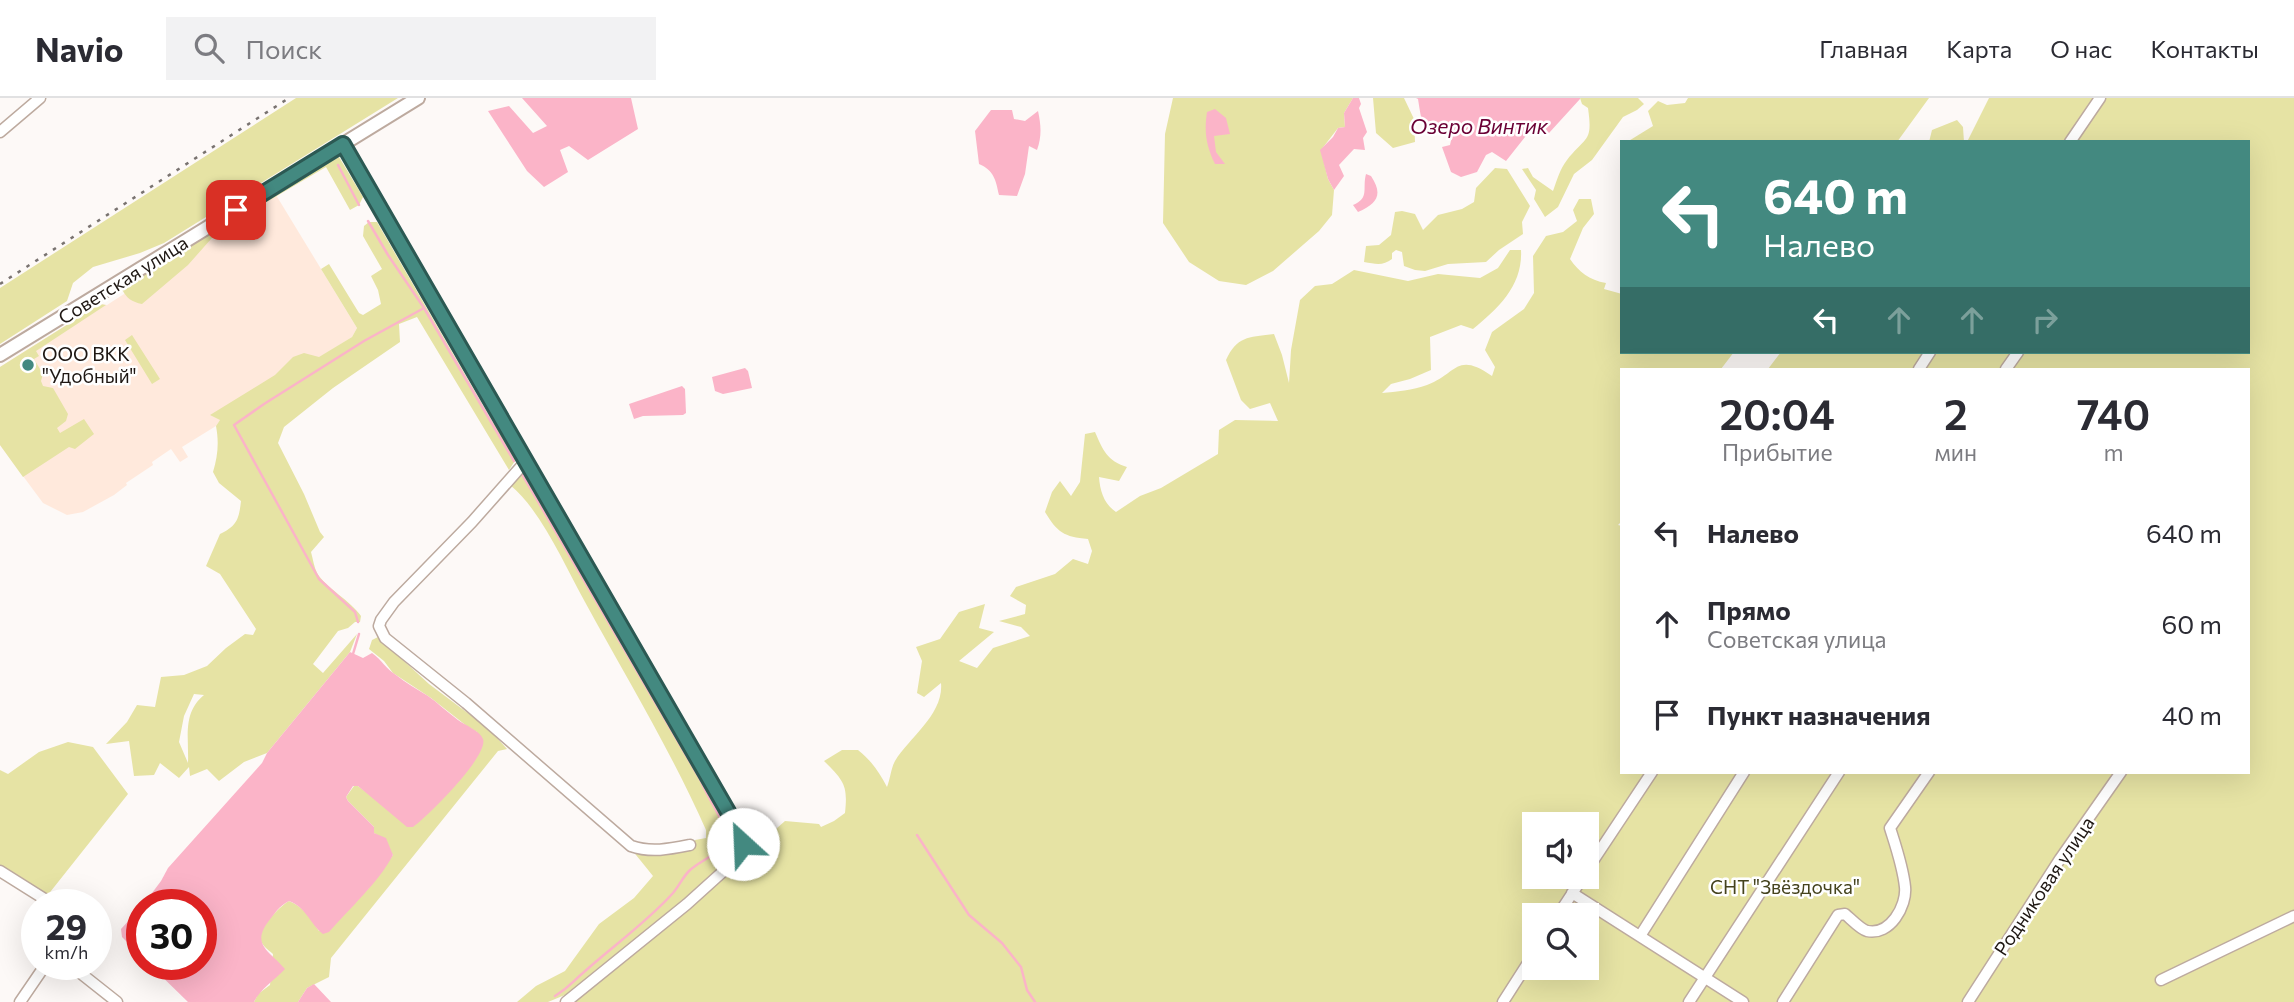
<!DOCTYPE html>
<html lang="ru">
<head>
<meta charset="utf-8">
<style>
  body { margin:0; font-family:Commissioner,sans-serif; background:#f2f2f3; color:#2b2b33; height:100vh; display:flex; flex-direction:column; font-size:26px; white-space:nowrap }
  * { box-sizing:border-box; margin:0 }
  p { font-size:23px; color:#7c7c81 }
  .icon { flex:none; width:38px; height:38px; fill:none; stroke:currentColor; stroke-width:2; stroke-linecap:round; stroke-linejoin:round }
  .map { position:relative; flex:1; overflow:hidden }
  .drawer { position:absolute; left:1620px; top:270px; width:630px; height:406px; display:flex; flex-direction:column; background:#fff; border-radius:0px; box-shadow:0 7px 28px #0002 }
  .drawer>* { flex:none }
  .guide { position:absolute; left:1620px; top:42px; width:630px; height:214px; border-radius:0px; box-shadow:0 7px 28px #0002; background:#438980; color:#fff; overflow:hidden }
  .tools { position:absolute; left:1522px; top:714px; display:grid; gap:14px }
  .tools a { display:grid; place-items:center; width:77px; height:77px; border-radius:0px; background:#fff; box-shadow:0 7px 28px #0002; font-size:35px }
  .speed { position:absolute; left:21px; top:791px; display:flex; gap:14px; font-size:35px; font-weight:700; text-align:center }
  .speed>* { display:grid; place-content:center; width:91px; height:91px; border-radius:50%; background:#fff; box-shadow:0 7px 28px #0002; line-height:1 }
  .speed small { font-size:18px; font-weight:400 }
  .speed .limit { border:10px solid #d22; background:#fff; color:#111 }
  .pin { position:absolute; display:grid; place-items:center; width:60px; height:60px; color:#fff; margin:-30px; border-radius:14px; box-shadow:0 4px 10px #0006 }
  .me { position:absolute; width:77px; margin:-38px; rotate:335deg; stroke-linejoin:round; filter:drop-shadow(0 0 5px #0008) }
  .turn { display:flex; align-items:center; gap:24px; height:147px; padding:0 28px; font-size:32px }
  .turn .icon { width:91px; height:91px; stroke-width:2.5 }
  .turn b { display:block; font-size:49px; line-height:60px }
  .lanes { display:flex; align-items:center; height:66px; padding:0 28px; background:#0003; justify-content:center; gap:35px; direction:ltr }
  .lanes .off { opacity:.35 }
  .eta { display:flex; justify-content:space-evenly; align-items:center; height:119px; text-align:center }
  .eta b { font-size:42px; font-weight:600; line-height:49px }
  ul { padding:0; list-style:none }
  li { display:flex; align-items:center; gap:21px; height:91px; padding:0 28px }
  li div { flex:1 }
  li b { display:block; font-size:26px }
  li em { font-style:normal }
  header { display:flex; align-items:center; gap:42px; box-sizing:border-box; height:98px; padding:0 35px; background:#fff; border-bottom:2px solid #e1e1e2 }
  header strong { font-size:33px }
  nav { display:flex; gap:38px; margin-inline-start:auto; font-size:24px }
  .search { width:490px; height:63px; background:#f2f2f3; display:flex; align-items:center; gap:18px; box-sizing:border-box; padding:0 24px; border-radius:0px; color:#7c7c81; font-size:26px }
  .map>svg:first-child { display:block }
</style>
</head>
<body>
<header>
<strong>Navio</strong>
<div class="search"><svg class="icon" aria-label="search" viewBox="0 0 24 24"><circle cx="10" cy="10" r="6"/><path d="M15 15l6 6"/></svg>Поиск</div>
<nav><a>Главная</a><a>Карта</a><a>О нас</a><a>Контакты</a></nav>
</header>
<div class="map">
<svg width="2294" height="904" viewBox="0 0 2294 904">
  <rect width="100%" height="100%" fill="#fdf9f7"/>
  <!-- built -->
  <path fill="#ffe9dc" d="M276,97L357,230L352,239L221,321L216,328L182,349L188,359L180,364L171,351L152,364L153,367L126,385L127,387L114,397L83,414L67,417L43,405L0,347V269L100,206L107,207L124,196L127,188Z"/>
  <!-- green -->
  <path fill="#e6e3a4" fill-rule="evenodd" d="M296,0H398L164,145L140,155L93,169L73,185L67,203L0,246V190Z
    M1173,0H1353L1344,15L1345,29L1338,30L1321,52L1328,81L1334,92L1332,117L1319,133L1273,173L1246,187L1219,183L1189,164L1163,125L1165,36Z
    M1373,0H1404L1414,21L1415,44L1393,50L1376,35Z
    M1580,0H1638L1644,6L1637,12L1623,19L1592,62L1574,76L1558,109L1545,119L1534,101L1536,92L1522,71L1528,70L1533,79L1553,93C1557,82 1560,71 1567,62C1586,38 1593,45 1588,10L1582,6Z
    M1688,0H1929L1897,44H1627L1653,28L1648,13L1658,3L1667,7L1685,5Z
    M1989,0H2294V904H575L731,775L761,744L785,723L819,726L821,729L834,723L845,715C848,687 844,683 824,663L842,652H858C872,663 879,674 887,689C890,682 891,670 895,663C910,639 944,616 941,585L924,599L917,595L922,563L916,549L940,541L959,514L985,506L979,530L994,534L959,563L977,570L993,550L1030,538L1021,529L999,523L1025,516L1026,507L1010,498L1016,489L1055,476L1073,461L1088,466L1092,453L1088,441C1064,439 1057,434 1045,414L1052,394L1060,383L1071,398L1080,384L1085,336L1095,334C1103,352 1107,363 1127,369L1119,383L1099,379C1100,393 1104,406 1116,414L1140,398L1161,390L1218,356L1219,332L1235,322L1278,323L1270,305L1250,311L1241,302L1226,262C1237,238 1249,239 1274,236L1282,257L1289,285L1291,252L1300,202L1315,188L1332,186L1354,172L1408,183L1438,176L1480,180L1498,170L1510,152H1521C1523,187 1499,210 1473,231L1461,227L1430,239L1431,272L1410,281L1391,286L1382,295C1396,294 1413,292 1427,287C1457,276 1456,253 1492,278L1495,269L1485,252L1492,234L1524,211L1534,195L1533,158L1546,138L1563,134L1577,123L1573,112L1579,101H1591L1594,116L1583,130L1570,161C1579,174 1589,182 1606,185L1604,191L1622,196V254H1734L1721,271H1622V423L1618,427L1622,428V674H2249V271H1768L1781,254H2249V44H1967ZM1535,726H1587V779H1535ZM1535,817H1587V870H1535Z
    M1957,22L1963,29L1964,44H1929L1932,32Z
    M339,59L363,99L359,107L350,112L326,69L219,132L188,167L142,206C132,204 126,200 122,191L127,184L295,83Z
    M1495,70L1507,71L1530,108L1522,124L1523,136L1499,152L1486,164L1448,166L1425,173L1415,172L1404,168L1402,154L1396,152L1392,155V161C1383,168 1376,166 1364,164L1366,148L1379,147L1391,137L1395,114L1402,113L1415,116L1423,132L1438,117L1462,111L1474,104L1476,90Z
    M369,124H377L493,325L502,331L518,358L509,372L417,219L399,226L400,244L333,290L284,329L278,345L304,396L320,434L324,439L311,454C313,461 314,469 317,475C326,490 350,502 361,518L360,524H355L348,530L338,533L313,566L323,575L357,536L350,554L267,655L244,664L219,683L207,671L190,678L189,669L179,680L160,665L154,677L134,678L129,643L106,646L127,624L137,607L155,609L161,579L184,577L207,568L226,550L245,536L253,537L256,531L220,476L206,468L220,436C237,428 239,421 241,403L219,385L213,374C218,358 219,344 216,328L220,322L210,317L275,277L293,259L304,255L319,259L352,239L357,230L321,171L329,166L359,215L363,217L381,206L378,192L371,178L382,171L363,138L364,128ZM194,596L204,597C182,615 189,640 188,665L179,644L184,618Z
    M100,206L106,207L36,253L39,258L34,261L43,276L41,283L43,288L53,290L68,316L66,323L57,330L60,335L84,321L94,336L75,351L69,349L23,379L0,347V269Z
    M132,237L160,281L152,286L125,242Z
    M524,371L735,731L739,744L734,759L677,810L572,894L548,904H517L536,888L565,873L599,826L634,800L653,778L632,752C651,760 670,755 690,750L695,742L706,740V732C671,653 626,579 585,504C565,468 541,412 510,387Z
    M378,539L429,586L489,631L507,651L498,653L331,860L329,879L307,890L298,904H254L258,896L270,887L273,856C267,851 260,846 260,838C261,828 280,808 289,803C304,809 311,821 319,833L368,791L393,757L379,738L374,735V729L348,703L346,699L354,688H358L386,709L477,634L468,629L431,600L393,575L384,563L369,551L372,542Z
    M68,644L93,649L128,696L47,798L0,768V672L8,676L39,654Z"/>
  <!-- water -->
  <path fill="#fbb4c8" d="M522,0H631L638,31L588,62L569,48L560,52L568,74L544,89L527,73L488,13L509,8L533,35L547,28Z
    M1353,0H1359L1361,6L1359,10L1367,34L1363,40L1365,52L1354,51L1339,67L1344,78L1334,92L1328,81L1320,52L1333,39L1338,30L1345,29L1344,15Z
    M1416,0H1580V1L1549,35L1533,29L1506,63L1492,54L1486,57L1477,74L1461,79L1451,74L1442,49L1450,47L1452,38C1421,30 1423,32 1418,1Z
    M1215,11L1226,20L1230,36L1214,38L1216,54L1225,66H1215C1206,47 1204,34 1207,14Z
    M991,12H1012L1014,21L1025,23L1038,13C1041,27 1042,38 1037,52L1029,48L1025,76L1017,98L999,97C996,83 994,72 979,66L975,33Z
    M1366,76L1371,78C1383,96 1378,105 1358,114L1353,107C1370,100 1362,91 1366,76Z
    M745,270L748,273L752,290L723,296L715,293L712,279Z
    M682,288L685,291L686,315L683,317L643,318L634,321L629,306Z
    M350,554L363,560L372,555C382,562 386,571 396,577C406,585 417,591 428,598C438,605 447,614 458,622C465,627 480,633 483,641C489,658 427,719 413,729H407L358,688H353L346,699L348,703L374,729V735L386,740L393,757C379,784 349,811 329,834L323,836C310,826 306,809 289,803C279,808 275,815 268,824C251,847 270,853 285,871C275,882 260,891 254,904H188L149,866H201V807H143L161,783L168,770L262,665L267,655Z
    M142,808V859L122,839L121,831Z
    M314,886L331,904H298L307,890Z"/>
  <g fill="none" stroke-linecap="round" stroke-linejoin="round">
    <!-- stream -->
    <path stroke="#fbb4c8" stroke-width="2.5" d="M338,67L359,107
      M368,123L388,157L424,210L514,363
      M522,376L701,683C704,692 728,732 727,736C724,756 701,761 689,773C683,779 679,788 673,795C647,824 613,848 584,874C572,884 570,889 555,898
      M358,524L355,514L319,481L234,327L264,306L364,243L424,210
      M353,556L359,536
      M917,737L969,817L1002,845L1021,869L1027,892L1035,904"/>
    <defs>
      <path id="minor" d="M0,34L40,0
        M2070,44L2100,0
        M343,46L742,738L743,746L736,760L728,769L687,806L566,904
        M1919,271L1930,254
        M2006,271L2018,254
        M526,363L472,424L394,504L381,522L379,528L385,540L466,605L631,748C651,755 670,751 690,747
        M1587,772L1652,674
        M0,773L54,807
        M1572,795L1743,904
        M1558,817L1583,779
        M1640,838L1744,674
        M69,866L117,904
        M2161,882L2294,818
        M20,904L46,866
        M1503,904L1535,854
        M1689,904L1839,674
        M1783,904L1838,817L1845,816C1851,821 1860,831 1867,833C1890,838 1907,808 1905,789C1903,769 1896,749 1890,730L1929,674
        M1968,904L2060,761L2121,674"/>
      <path id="major" d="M0,257L418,0"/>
    </defs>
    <!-- minor casing -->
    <use href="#minor" stroke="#bdaa9f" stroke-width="13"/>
    <!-- major casing -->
    <use href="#major" stroke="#bdaa9f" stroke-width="16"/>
    <!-- minor -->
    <use href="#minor" stroke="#fff" stroke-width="10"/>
    <!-- major -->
    <use href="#major" stroke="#fff" stroke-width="12"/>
    <!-- rail -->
    <path stroke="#797370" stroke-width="2.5" stroke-dasharray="3.5 7" stroke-linecap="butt" d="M0,186L289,0"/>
  </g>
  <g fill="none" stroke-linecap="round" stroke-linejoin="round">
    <defs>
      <path id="route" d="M236,112L343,46L742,738L743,746"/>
    </defs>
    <!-- route casing -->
    <use href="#route" stroke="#2c5953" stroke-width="18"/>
    <!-- route -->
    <use href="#route" stroke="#438980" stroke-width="12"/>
  </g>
  <!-- markers -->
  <circle fill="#438980" stroke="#fff" stroke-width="2.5" cx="28" cy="267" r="7"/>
  <g text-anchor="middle" stroke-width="5" stroke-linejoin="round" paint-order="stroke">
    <!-- street labels -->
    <g font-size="19" fill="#1e1713" stroke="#fff">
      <text transform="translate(123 182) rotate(-32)" y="7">Советская улица</text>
      <text transform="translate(2044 788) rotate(-56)" y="7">Родниковая улица</text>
    </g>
    <!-- poi labels -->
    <g font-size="19" fill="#1e1713" stroke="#fff" text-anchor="start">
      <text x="42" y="263">ООО ВКК<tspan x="42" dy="22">"Удобный"</tspan></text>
    </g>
    <!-- park labels -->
    <g font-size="19" fill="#45431e" stroke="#fff">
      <text x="1785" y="796">СНТ "Звёздочка"</text>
    </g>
    <!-- water labels -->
    <g font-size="21" font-style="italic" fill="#6a0035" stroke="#fff">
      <text x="1479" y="36">Озеро Винтик</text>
    </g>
  </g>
</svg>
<div class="tools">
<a><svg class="icon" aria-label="sound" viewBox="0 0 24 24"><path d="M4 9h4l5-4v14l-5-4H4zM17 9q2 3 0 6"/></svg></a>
<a><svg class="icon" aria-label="search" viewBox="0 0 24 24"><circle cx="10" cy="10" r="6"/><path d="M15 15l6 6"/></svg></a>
</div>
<div class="speed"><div>29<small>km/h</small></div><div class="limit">30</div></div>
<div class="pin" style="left:236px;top:112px;background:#d93025"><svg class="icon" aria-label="arrive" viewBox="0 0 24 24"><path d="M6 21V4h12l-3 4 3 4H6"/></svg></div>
<svg class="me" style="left:743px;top:746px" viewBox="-20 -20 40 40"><circle r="19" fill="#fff"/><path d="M0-13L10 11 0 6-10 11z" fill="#438980"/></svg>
<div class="guide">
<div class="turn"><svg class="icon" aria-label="left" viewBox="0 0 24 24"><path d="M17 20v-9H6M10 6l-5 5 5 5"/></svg><div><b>640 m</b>Налево</div></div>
<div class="lanes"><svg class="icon" aria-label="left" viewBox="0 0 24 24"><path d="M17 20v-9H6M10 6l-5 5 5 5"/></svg><svg class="icon off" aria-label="ahead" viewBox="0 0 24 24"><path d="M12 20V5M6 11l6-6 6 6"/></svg><svg class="icon off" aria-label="ahead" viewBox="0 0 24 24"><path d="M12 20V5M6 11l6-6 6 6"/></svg><svg class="icon off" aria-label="right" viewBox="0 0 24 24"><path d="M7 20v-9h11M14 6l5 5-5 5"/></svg></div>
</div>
<section class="drawer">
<div class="eta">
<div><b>20:04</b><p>Прибытие</p></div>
<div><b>2</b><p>мин</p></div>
<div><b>740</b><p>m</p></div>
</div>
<ul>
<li><svg class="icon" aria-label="left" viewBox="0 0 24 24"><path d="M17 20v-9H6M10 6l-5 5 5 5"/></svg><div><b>Налево</b></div><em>640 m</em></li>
<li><svg class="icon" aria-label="ahead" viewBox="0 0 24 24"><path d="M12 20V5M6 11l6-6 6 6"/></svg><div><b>Прямо</b><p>Советская улица</p></div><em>60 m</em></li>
<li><svg class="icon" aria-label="arrive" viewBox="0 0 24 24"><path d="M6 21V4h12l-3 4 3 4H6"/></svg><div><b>Пункт назначения</b></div><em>40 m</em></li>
</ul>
</section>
</div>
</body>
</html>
